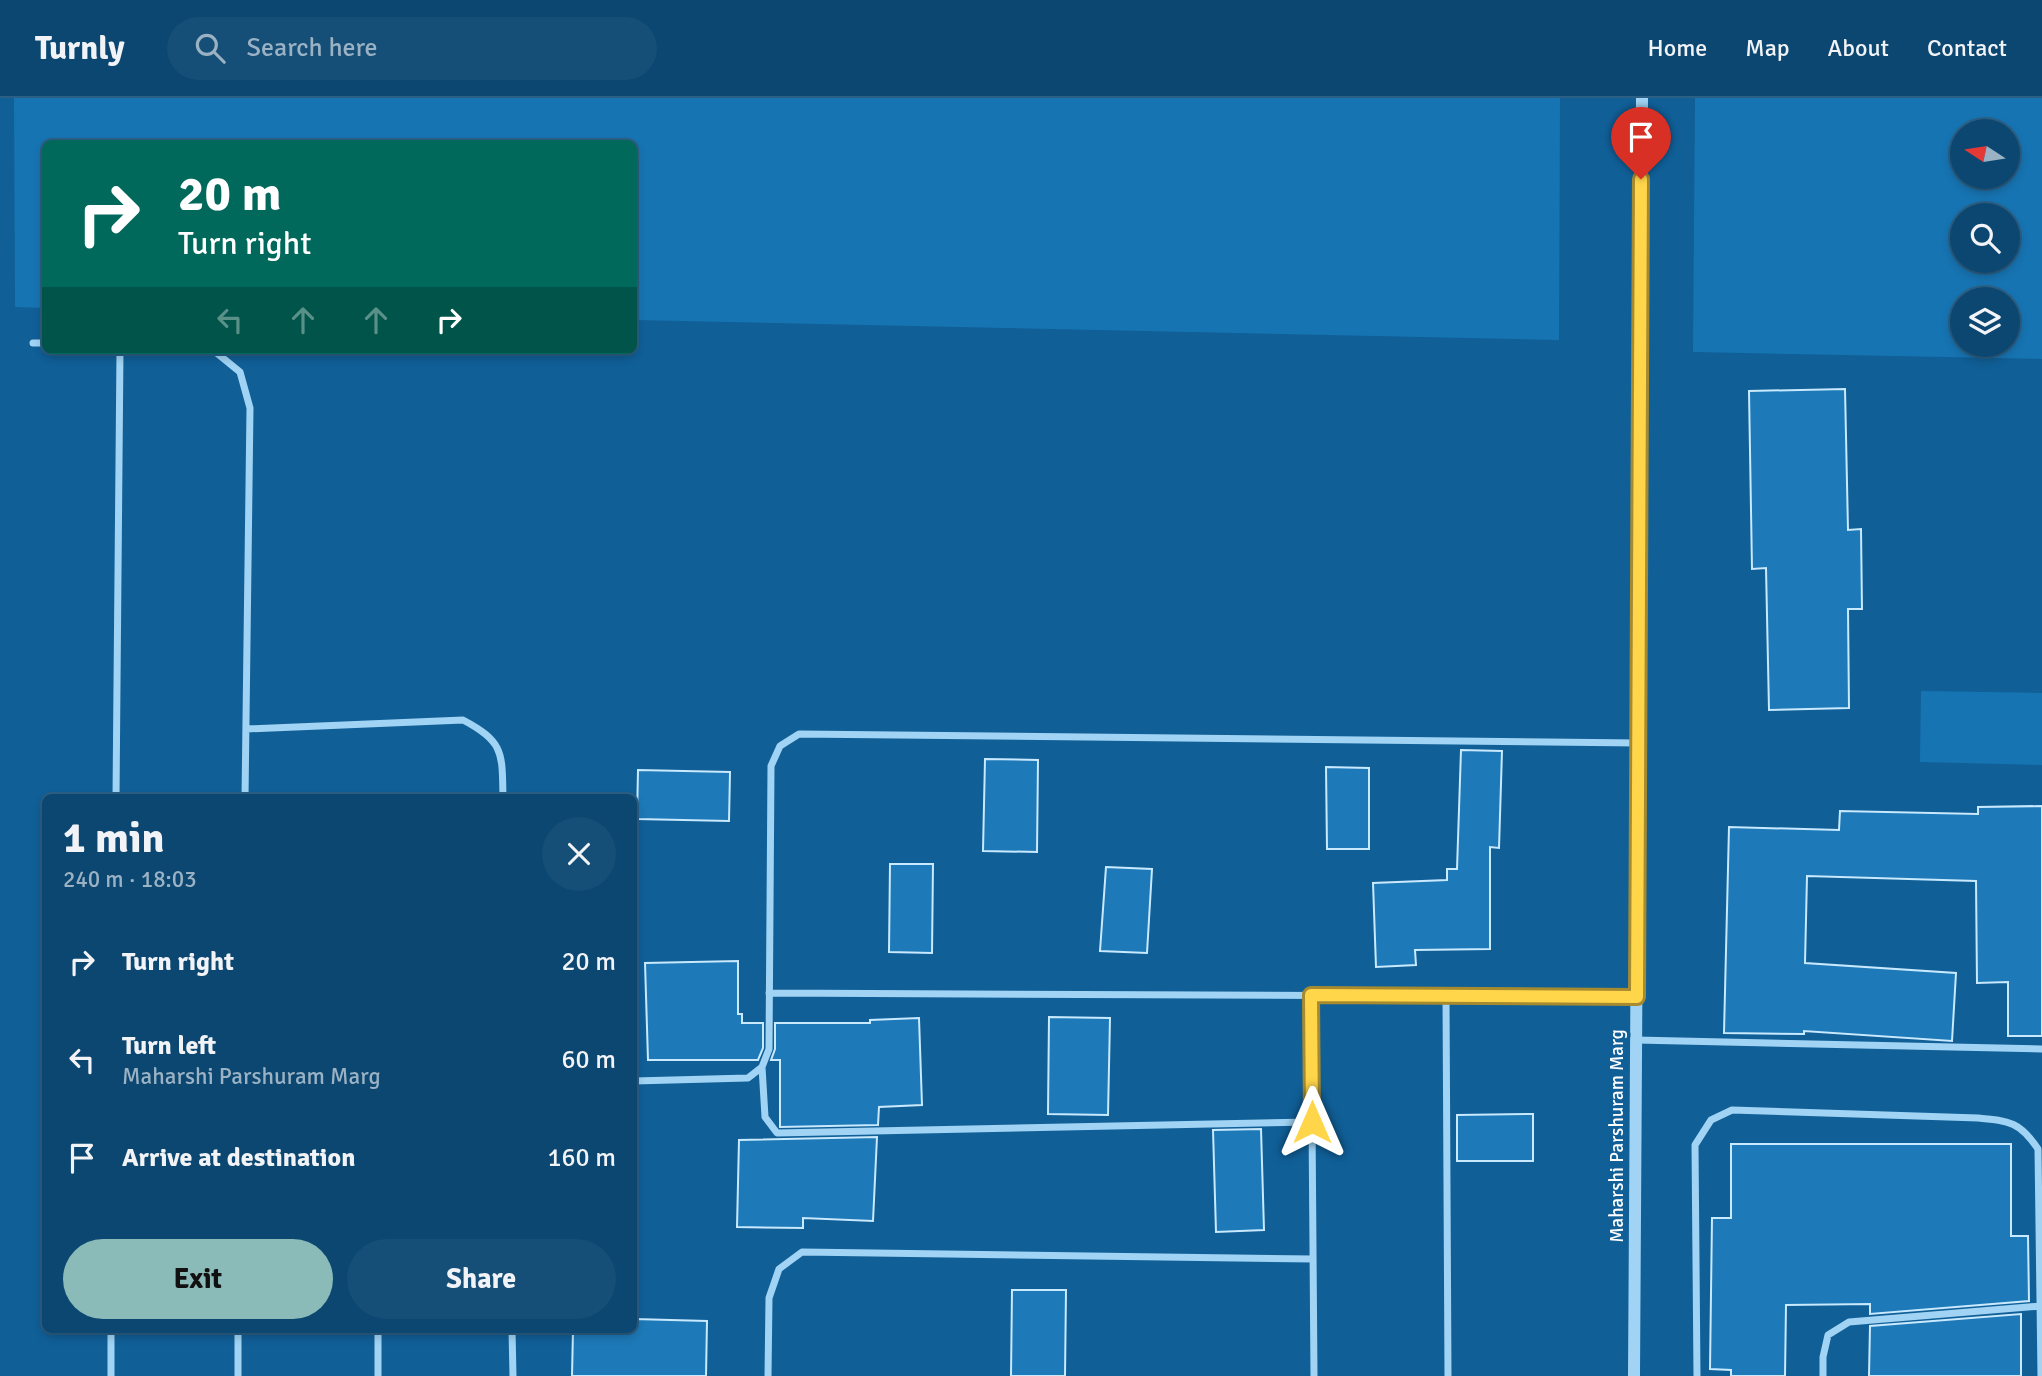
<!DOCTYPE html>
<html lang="en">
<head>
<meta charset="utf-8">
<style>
  body { margin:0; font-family:Signika,sans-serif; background:#154e76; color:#f1f3f6; height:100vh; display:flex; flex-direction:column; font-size:26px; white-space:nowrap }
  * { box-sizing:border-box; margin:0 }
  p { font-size:23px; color:#9ab2c3 }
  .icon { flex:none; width:38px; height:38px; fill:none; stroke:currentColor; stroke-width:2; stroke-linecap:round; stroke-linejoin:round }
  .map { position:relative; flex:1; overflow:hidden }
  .sheet { position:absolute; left:42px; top:696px; width:595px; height:539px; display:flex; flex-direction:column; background:#0c4771; border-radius:10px; box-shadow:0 4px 10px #0003,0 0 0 2px #2c5f84 }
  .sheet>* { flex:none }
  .top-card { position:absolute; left:42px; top:42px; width:595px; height:214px; border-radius:10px; box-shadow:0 4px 10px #0003,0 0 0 2px #2c5f84; background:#00695c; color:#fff; overflow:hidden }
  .needle { width:46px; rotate:282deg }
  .tools { position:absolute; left:1950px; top:21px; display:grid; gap:14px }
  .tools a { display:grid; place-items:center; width:70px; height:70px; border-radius:50%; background:#0c4771; box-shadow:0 4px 10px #0003,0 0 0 2px #2c5f84; font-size:35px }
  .pin { position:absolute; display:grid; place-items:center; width:60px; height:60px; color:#fff; margin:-72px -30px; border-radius:50% 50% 50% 0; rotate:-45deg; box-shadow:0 0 7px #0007 }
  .pin .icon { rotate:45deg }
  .me { position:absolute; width:77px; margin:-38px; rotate:0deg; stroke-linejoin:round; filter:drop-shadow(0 0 5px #0008) }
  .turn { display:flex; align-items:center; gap:24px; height:147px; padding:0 21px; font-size:32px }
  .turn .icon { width:91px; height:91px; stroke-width:2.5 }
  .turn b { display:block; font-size:49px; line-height:60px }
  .lanes { display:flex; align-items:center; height:66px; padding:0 21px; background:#0003; justify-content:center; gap:35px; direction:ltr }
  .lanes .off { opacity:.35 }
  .round { display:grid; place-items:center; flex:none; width:74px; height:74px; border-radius:37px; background:#154e76 }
  .head { display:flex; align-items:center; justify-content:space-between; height:119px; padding:0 21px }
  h1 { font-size:42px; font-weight:800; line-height:52px }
  .primary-button { display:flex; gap:14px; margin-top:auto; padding:14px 21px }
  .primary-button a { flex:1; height:80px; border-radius:42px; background:#8bbbb9; color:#111; font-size:28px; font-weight:800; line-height:80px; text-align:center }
  .primary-button a+a { background:#154e76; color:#f1f3f6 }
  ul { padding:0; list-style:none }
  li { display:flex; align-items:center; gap:21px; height:98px; padding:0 21px }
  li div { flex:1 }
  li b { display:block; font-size:26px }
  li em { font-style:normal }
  header { display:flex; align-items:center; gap:42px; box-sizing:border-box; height:98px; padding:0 35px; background:#0c4771; border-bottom:2px solid #2c5f84 }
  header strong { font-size:33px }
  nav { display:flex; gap:38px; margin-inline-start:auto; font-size:24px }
  .search { width:490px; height:63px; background:#154e76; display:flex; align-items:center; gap:18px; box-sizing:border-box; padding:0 24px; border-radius:38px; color:#9ab2c3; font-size:26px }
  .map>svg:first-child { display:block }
</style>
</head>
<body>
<header>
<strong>Turnly</strong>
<div class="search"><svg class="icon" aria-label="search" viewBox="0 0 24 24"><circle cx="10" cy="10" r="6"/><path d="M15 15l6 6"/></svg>Search here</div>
<nav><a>Home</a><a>Map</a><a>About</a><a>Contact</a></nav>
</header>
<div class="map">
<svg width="2042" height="1278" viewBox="0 0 2042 1278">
  <rect width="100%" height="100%" fill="#105f97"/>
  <!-- green -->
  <path fill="#1774b2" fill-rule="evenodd" d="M14,0H1560L1559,242L634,222V46H46L45,210L15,209Z
    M1695,0H2042V261L1693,254ZM1962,33H2007V79H1962ZM1962,117H2007V163H1962ZM1962,201H2007V247H1962Z
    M1921,593L2042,595V667L1920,664Z"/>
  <!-- building -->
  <path fill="#1d79b7" stroke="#c8e9fe" stroke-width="2" d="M1845,291L1848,432L1861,431L1862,511H1848L1849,610L1769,612L1766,470L1752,471L1749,293Z
    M1461,652L1502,653L1499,750L1490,749V851L1415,852L1416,867L1376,869L1373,785L1447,782V771H1457Z
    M985,661L1038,662L1037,754L983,753Z
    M1326,669L1369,670V751H1327Z
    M638,672L730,674L729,723L637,721Z
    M2042,708V938H2008V884L1977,885L1976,783L1807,778L1805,865L1956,875L1952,943L1804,933V936L1724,935L1729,729L1839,732L1840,713L1978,716V709Z
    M890,766H933L932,855L889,854Z
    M1106,769L1152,771L1147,855L1100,853Z
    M738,863V916H742V925H763V950L758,962H648L645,865Z
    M1049,919L1110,920L1108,1017L1048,1016Z
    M919,920L922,1007L879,1009L878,1027L780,1029V962H771L775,951V925H870V922Z
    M1533,1016V1063H1457V1017Z
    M1261,1031L1264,1132L1216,1134L1213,1032Z
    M877,1039L873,1123L803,1120V1130L737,1129L739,1042Z
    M1731,1046H2011V1138H2028L2029,1203L1870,1216V1206L1786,1207L1785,1278H1731V1272L1710,1271L1712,1120H1731Z
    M1012,1192H1066L1065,1278H1011Z
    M2021,1216V1278H1869L1870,1228Z
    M634,1221L707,1223L706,1278H572L573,1232H634Z"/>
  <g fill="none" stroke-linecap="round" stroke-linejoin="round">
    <!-- minor -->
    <path stroke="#a0d3f4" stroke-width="7" d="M33,245H46
      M213,252L240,274L250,310L245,700
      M246,631L463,622C505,644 502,656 503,700
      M116,700L120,252
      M769,895L1637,899
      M1311,897L1314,1278
      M1446,898L1448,1278
      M1636,942L2042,951
      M762,969L765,1019L777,1035L1312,1024
      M634,983L748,980L762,969L769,951L771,668L780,648L799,636L1638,645
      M512,1232L513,1278
      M111,1278V1232
      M238,1278V1232
      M378,1278V1232
      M768,1278L769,1200L779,1171L802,1154L1313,1161
      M1697,1278L1695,1047L1711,1022L1732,1012L1978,1020C2010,1023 2020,1024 2038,1051L2041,1278
      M1823,1278V1259L1828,1237L1849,1224L2041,1208"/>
    <!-- tertiary -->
    <path stroke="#a0d3f4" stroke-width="12" d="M1634,1278L1642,0"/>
  </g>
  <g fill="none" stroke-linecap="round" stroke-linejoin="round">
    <defs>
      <path id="route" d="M1312,1024L1311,897L1637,899L1641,81"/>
    </defs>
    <!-- route casing -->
    <use href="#route" stroke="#a68a30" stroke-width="18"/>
    <!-- route -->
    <use href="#route" stroke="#ffd54a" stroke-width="12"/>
  </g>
  <g text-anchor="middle" stroke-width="7" stroke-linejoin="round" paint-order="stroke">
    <!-- street labels -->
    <g font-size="19" fill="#fff" stroke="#105f97">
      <text transform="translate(1616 1038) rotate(-90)" y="7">Maharshi Parshuram Marg</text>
    </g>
  </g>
</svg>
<div class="tools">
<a><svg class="needle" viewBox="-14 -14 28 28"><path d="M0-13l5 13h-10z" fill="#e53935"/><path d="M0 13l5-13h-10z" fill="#9ab2c3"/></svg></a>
<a><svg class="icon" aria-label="search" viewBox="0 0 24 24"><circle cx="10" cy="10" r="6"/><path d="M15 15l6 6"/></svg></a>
<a><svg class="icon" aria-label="layers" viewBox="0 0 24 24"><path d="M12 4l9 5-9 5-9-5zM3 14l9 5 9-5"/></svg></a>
</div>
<div class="pin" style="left:1641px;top:81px;background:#d93025"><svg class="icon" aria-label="arrive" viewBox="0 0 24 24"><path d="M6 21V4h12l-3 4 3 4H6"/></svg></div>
<svg class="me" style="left:1312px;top:1024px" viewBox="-20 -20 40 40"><path d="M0-17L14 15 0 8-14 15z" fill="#ffd54a" stroke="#fff" stroke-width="4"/></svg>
<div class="top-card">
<div class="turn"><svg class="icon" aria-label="right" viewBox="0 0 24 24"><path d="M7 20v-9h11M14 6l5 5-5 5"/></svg><div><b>20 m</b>Turn right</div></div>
<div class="lanes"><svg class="icon off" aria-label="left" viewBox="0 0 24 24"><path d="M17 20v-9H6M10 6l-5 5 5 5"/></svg><svg class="icon off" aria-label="ahead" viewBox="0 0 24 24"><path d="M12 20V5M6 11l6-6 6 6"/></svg><svg class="icon off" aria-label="ahead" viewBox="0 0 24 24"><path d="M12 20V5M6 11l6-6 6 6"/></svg><svg class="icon" aria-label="right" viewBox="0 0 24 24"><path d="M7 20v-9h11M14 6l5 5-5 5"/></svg></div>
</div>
<section class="sheet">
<div class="head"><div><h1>1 min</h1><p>240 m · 18:03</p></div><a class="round"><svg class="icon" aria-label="close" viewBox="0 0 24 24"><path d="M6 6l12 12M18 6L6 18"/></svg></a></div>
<ul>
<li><svg class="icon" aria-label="right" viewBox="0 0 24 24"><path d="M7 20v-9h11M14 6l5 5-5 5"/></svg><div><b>Turn right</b></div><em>20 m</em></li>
<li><svg class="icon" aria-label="left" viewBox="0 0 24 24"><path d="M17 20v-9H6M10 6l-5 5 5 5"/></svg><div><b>Turn left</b><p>Maharshi Parshuram Marg</p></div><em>60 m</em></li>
<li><svg class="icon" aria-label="arrive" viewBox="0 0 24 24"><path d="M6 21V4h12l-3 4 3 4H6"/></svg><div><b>Arrive at destination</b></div><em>160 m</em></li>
</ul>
<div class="primary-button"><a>Exit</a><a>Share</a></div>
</section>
</div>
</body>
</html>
